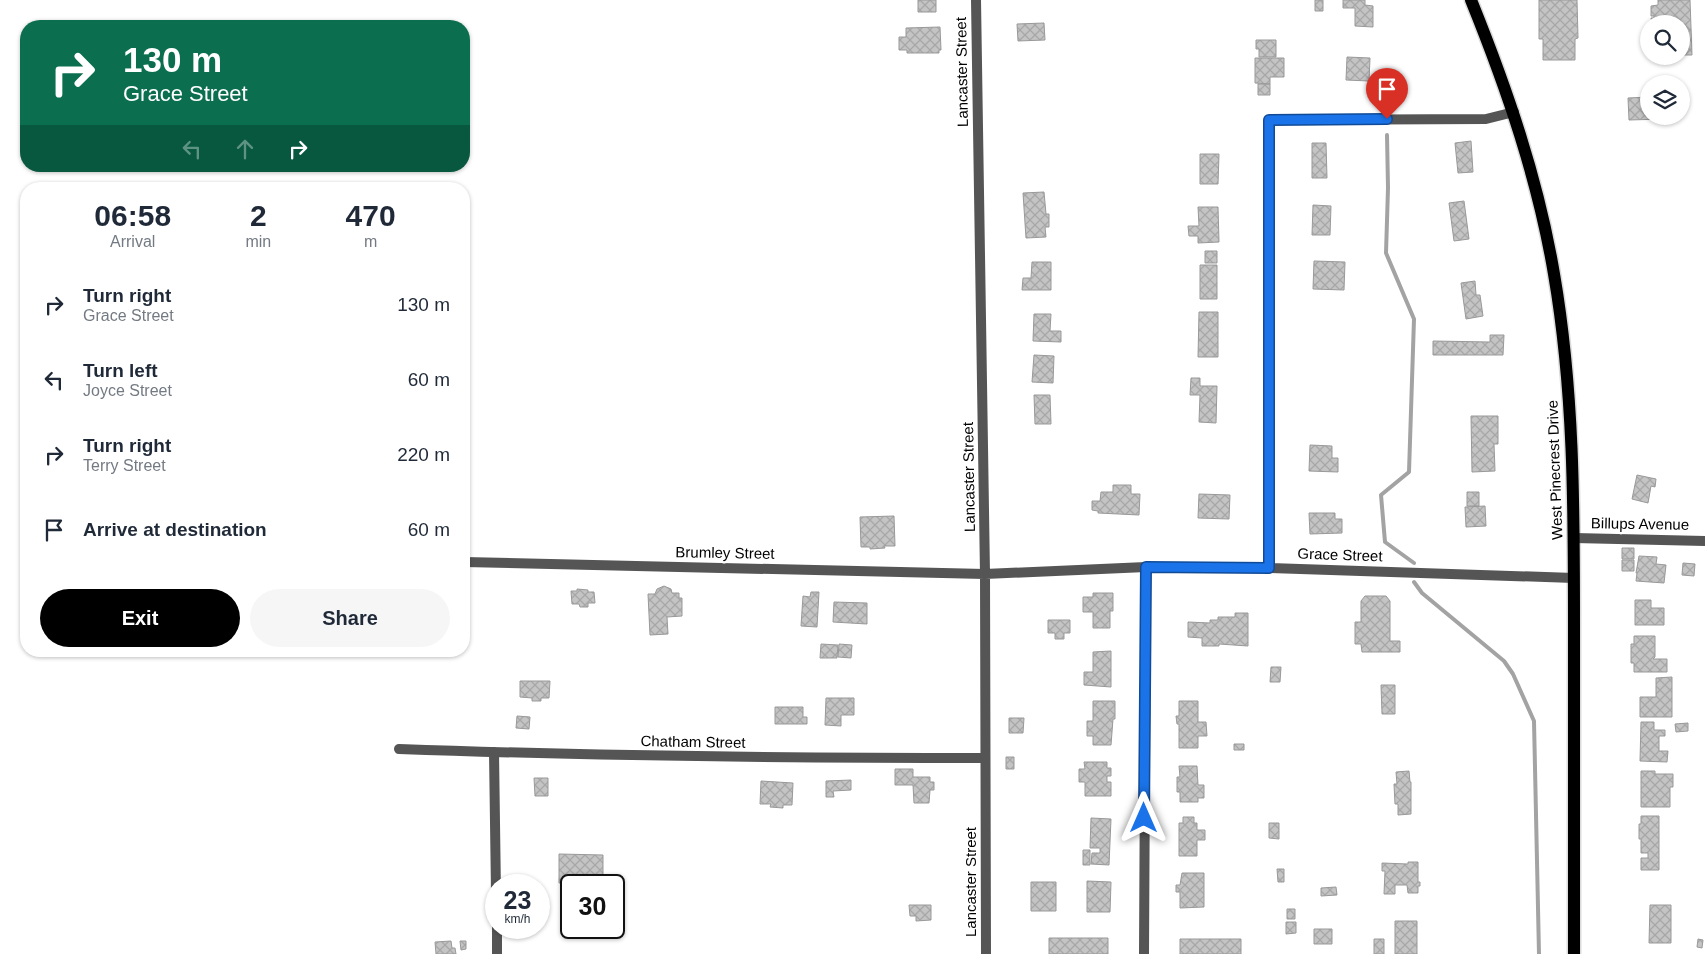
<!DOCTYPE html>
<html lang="en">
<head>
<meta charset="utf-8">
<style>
  body { margin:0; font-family:Arial,sans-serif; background:#f6f6f7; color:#1f2937; height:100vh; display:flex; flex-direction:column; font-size:19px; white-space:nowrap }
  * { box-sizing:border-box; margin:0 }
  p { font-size:16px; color:#747a83 }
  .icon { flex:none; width:28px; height:28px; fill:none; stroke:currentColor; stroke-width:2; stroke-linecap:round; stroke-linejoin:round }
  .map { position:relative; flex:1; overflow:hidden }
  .side { position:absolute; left:20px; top:182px; width:450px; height:475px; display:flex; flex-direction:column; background:#fff; border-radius:20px; box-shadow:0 1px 4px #0004 }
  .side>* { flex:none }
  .hud { position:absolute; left:20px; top:20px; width:450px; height:152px; border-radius:20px; box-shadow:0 1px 4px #0004; background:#0b6e4f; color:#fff; overflow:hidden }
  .fabs { position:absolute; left:1640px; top:15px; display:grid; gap:10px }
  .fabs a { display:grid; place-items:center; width:50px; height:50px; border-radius:50%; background:#fff; box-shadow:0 1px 4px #0004; font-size:25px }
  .speed { position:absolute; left:485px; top:874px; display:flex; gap:10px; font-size:25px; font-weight:700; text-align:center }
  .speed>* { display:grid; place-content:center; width:65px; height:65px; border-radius:50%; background:#fff; box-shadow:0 1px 4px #0004; line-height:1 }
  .speed small { font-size:12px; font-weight:400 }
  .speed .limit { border:2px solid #111; border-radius:8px; background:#fff; color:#111 }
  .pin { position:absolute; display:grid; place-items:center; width:42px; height:42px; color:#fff; margin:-51px -21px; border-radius:50% 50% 50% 0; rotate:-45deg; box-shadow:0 0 5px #0007 }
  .pin .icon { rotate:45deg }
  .me { position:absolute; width:55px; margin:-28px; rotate:0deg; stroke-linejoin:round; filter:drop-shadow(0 0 4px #0008) }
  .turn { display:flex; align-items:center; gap:18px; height:105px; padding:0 20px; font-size:22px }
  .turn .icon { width:65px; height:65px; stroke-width:2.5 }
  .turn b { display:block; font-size:35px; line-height:42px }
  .lanes { display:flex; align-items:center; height:48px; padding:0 20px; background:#0003; justify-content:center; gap:25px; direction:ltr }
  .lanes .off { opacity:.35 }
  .eta { display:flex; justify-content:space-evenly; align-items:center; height:85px; text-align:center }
  .eta b { font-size:30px; font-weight:700; line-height:35px }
  .cta { display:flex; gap:10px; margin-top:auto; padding:10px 20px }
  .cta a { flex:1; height:58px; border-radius:30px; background:#000; color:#fff; font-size:20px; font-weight:700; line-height:58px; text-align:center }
  .cta a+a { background:#f6f6f7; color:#1f2937 }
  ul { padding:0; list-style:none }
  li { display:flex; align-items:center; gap:15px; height:75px; padding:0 20px }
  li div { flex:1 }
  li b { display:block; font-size:19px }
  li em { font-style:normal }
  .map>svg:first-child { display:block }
</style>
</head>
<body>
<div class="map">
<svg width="1705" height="954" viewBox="0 0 1705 954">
  <defs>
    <pattern id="building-cross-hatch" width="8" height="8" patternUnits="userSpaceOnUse" patternTransform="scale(1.25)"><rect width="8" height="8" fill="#c4c4c4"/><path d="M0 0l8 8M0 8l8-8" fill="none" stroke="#a7a7a7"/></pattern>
  </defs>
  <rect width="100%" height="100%" fill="#fff"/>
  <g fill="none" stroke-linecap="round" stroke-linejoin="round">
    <!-- stream -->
    <path stroke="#a3a3a3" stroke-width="4" d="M1387,135L1388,188L1386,253L1414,319L1409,472L1381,495L1385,542L1414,563
      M1414,582L1422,593L1504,661L1513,674L1534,721L1539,954"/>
  </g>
  <!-- building -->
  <path fill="url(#building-cross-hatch)" stroke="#999" d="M918,0H936V12H918Z
    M1315,0H1323V11H1315Z
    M1343,0H1365V5L1373,6V27L1355,26V8H1343Z
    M1539,0H1577L1578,38L1575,39V60H1543V39H1539Z
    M1658,0H1690L1692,55H1681V24L1652,23L1651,18H1654V16H1651V6L1658,5Z
    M1044,23L1045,40L1018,41L1017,24Z
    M940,27L941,50H939V53H907V50H899V37H906V28Z
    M1256,40H1276V57H1259V49H1256Z
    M1347,57L1370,58L1369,81L1346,80Z
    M1255,58H1284V77H1270V84L1255,83Z
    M1258,84H1270V95H1258Z
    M1649,97V116H1664V119L1629,120L1628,98Z
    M1471,141L1473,172L1458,173L1455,143Z
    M1312,143H1326L1327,178H1312Z
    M1200,154H1219L1218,184H1200Z
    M1044,192L1046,214H1049V227H1045L1046,237L1026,238L1023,193Z
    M1464,201L1469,239L1454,241L1449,203Z
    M1313,205L1331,206L1330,235H1312Z
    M1198,207H1218L1219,242L1198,243V236H1189L1188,226H1199Z
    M1205,251H1217V263H1205Z
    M1314,261L1345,262L1344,290L1313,289Z
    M1032,262H1051V290H1022L1023,278H1031Z
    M1200,265H1217V299H1200Z
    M1475,281L1476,295H1480L1483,316L1466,319L1461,283Z
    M1199,312H1218V357H1198Z
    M1034,314H1051L1050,331H1061V342L1033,341Z
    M1490,335H1504L1503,355H1433V341L1490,342Z
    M1034,355L1054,356L1053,383L1032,382Z
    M1191,378H1200V386H1217L1216,423L1199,422L1200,395H1190Z
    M1034,395H1050L1051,424H1035Z
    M1471,416H1498V444H1494L1495,471L1472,472Z
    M1310,445L1332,446V458H1338V472L1309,471Z
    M1637,475L1656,479L1655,487L1651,486L1648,503L1632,499Z
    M1113,485H1131V494H1140L1139,515L1098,513V511L1092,510V501H1100L1101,492H1113Z
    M1467,492H1479V506H1467Z
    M1199,494L1230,495L1229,519L1198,518Z
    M1485,506L1486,526L1466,527L1465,507Z
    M1309,513H1335V519H1342V533L1310,534Z
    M894,516L895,546H884L885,548L870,549V547H861L860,517Z
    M1622,548H1634V559H1622Z
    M1639,556L1657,557L1656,564L1666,565L1664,583L1636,581L1637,573H1636Z
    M1622,560H1634V571H1622Z
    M1683,563L1695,564L1694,576L1682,575Z
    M664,586L671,589L672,593H679V598H682V616L667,617L668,634L650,635L648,594H655L657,589Z
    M577,589L588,590V592H594L595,603H588V607H580L579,604H572L571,591H577Z
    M811,592H819L817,627L801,626L803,596L810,597Z
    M1093,593H1113V611H1110V628H1093V612H1083V597H1093Z
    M1365,596H1386L1390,601V641H1400V652H1362L1361,644H1355V622H1361V601Z
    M1635,600H1651V608H1664V625H1635Z
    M834,602L867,603V624L833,622Z
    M1235,613H1248V646L1219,644V646H1202V638L1188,637V622L1210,623V620H1218V617H1235Z
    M1048,620H1070V633H1064V639H1055V633H1048Z
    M1634,636H1655V657L1653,659H1667V672H1634V663H1631V644H1634Z
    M821,644L838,645L837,658H820Z
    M839,644L852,645L851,658L838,657Z
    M1111,651V687L1084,685V672H1093V652Z
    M1271,667H1281L1280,682H1270Z
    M1672,677V717H1640V697H1656V678Z
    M520,681H550L549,698H541V701H532V698L520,697Z
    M1381,685H1395V714H1382Z
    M826,698H854V715H841V726L825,725Z
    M1093,701H1115V719H1113L1111,745H1093V736H1087V721H1093Z
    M1179,701H1198V722H1206L1207,736H1198V748H1179V724H1177L1176,716H1179Z
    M775,707H803V717H807V724H775Z
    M517,716L530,717L529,729L516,728Z
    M1009,718H1024L1023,733H1009Z
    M1641,722H1654V730H1665V736H1659V751H1668L1667,762L1640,761Z
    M1688,723V731L1676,732L1675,724Z
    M1234,744H1244V750H1234Z
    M1006,757H1014V769H1006Z
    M1084,762H1107V768H1111V776H1107V782H1111V796H1085V782H1079V769H1085Z
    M1179,766H1197L1198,785H1204V798H1198V802H1180V792H1177V777H1180Z
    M895,769H913V777H930V782H934V790H930L929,803H914L913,785H895Z
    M1409,771L1410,782H1411V814L1398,815V804H1395L1394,784H1397L1396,772Z
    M1641,771H1655V774H1673V787H1670V807H1641Z
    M534,778H548V796H535Z
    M851,780V790L833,791L834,797H826V781Z
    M761,781L793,783L792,805H783V808L770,807L771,804H760Z
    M1641,816H1659V870H1641V858H1648V853H1641V839H1639V824H1641Z
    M1183,817H1194V823H1197V830H1205V840H1197V856H1179V823H1183Z
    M1091,818L1111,819L1109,865L1091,864L1092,853H1100V848H1090Z
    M1269,823H1279V839L1269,838Z
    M1083,850H1090V865H1083Z
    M559,854L603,855V883H559Z
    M1408,862H1418V882H1420V886H1418V893H1408L1407,885H1395V894H1384L1385,871H1382V863L1408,864Z
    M1277,869H1284V882H1278Z
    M1182,873H1204V907L1180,908V892H1176V885H1180Z
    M1087,881L1111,882L1110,912H1087Z
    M1031,882H1056V911H1031Z
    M1336,887L1337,895L1321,896V888Z
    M909,905H931V920L916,921V916H910Z
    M1650,905H1671V943H1649Z
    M1287,909H1295V919H1287Z
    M1395,921H1417V954H1395Z
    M1286,922H1296V933L1286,934Z
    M1314,929H1332V944H1314Z
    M1049,938H1108V954H1049Z
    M1180,939H1241V954H1180Z
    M1374,939H1384V954H1374Z
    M1698,939L1703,940L1702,948L1697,947Z
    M451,941L452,948H455L456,954H436L435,942Z
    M460,941H466V949L461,950Z"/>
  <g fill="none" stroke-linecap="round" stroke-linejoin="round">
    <defs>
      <path id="primary" d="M1471,0C1507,89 1538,179 1554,274C1574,390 1574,506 1574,623C1574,733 1574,844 1574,954"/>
    </defs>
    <!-- primary casing -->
    <use href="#primary" stroke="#dbdbdb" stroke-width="15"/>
    <!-- minor -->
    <path stroke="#555" stroke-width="10" d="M976,0L985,574L986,954
      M1574,538L1705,541
      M464,562L985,574L1146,567L1269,568L1574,578
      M1269,568V120L1486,119L1514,112
      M399,749C595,756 790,758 985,758
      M494,752L496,893
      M497,928V954
      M1144,954L1146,567"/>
    <!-- primary -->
    <use href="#primary" stroke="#000" stroke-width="12"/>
  </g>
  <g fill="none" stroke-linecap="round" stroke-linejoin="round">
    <defs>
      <path id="route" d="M1144,818L1146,567L1269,568V120L1387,119"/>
    </defs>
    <!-- route casing -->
    <use href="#route" stroke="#114b97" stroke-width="12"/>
    <!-- route -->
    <use href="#route" stroke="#1a73e8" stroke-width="9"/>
  </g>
  <g text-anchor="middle" stroke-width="4.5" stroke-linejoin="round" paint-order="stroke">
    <!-- street labels -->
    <g font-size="15" fill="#000" stroke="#fff">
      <text transform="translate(962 72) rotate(-91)" y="5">Lancaster Street</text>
      <text transform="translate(1555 470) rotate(-92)" y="5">West Pinecrest Drive</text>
      <text transform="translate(969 477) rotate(-91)" y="5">Lancaster Street</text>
      <text transform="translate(1640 524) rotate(1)" y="5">Billups Avenue</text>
      <text transform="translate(725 553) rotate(1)" y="5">Brumley Street</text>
      <text transform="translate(1340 555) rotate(2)" y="5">Grace Street</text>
      <text transform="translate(693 742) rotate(1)" y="5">Chatham Street</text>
      <text transform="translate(971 882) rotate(-90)" y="5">Lancaster Street</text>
    </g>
  </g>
</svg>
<div class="fabs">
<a><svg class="icon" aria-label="search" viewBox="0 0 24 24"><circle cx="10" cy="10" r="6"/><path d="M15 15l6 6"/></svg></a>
<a><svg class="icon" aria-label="layers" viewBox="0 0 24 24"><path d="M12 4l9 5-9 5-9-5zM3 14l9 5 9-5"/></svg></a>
</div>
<div class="speed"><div>23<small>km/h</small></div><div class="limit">30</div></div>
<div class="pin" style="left:1387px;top:119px;background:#d93025"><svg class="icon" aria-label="arrive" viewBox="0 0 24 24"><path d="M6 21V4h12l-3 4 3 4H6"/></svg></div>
<svg class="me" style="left:1144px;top:818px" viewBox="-20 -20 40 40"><path d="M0-17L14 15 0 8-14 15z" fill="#1a73e8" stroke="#fff" stroke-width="4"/></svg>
<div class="hud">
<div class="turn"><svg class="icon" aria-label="right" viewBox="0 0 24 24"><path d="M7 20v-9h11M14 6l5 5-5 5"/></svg><div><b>130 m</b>Grace Street</div></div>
<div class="lanes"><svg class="icon off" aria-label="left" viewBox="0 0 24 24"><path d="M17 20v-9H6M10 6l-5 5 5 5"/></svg><svg class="icon off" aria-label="ahead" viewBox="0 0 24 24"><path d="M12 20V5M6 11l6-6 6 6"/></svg><svg class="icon" aria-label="right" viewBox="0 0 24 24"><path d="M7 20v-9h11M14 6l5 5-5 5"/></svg></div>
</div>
<section class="side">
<div class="eta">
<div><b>06:58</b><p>Arrival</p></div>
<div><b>2</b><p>min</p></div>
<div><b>470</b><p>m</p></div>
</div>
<ul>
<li><svg class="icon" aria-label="right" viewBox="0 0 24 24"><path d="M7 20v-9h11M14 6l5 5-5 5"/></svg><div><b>Turn right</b><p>Grace Street</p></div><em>130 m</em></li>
<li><svg class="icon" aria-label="left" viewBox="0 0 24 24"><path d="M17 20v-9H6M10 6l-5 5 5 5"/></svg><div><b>Turn left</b><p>Joyce Street</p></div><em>60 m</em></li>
<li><svg class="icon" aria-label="right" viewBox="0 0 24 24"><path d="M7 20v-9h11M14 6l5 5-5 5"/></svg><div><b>Turn right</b><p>Terry Street</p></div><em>220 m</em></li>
<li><svg class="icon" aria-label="arrive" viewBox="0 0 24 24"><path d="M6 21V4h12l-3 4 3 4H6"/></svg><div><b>Arrive at destination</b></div><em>60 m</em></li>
</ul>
<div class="cta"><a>Exit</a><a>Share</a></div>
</section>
</div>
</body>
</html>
